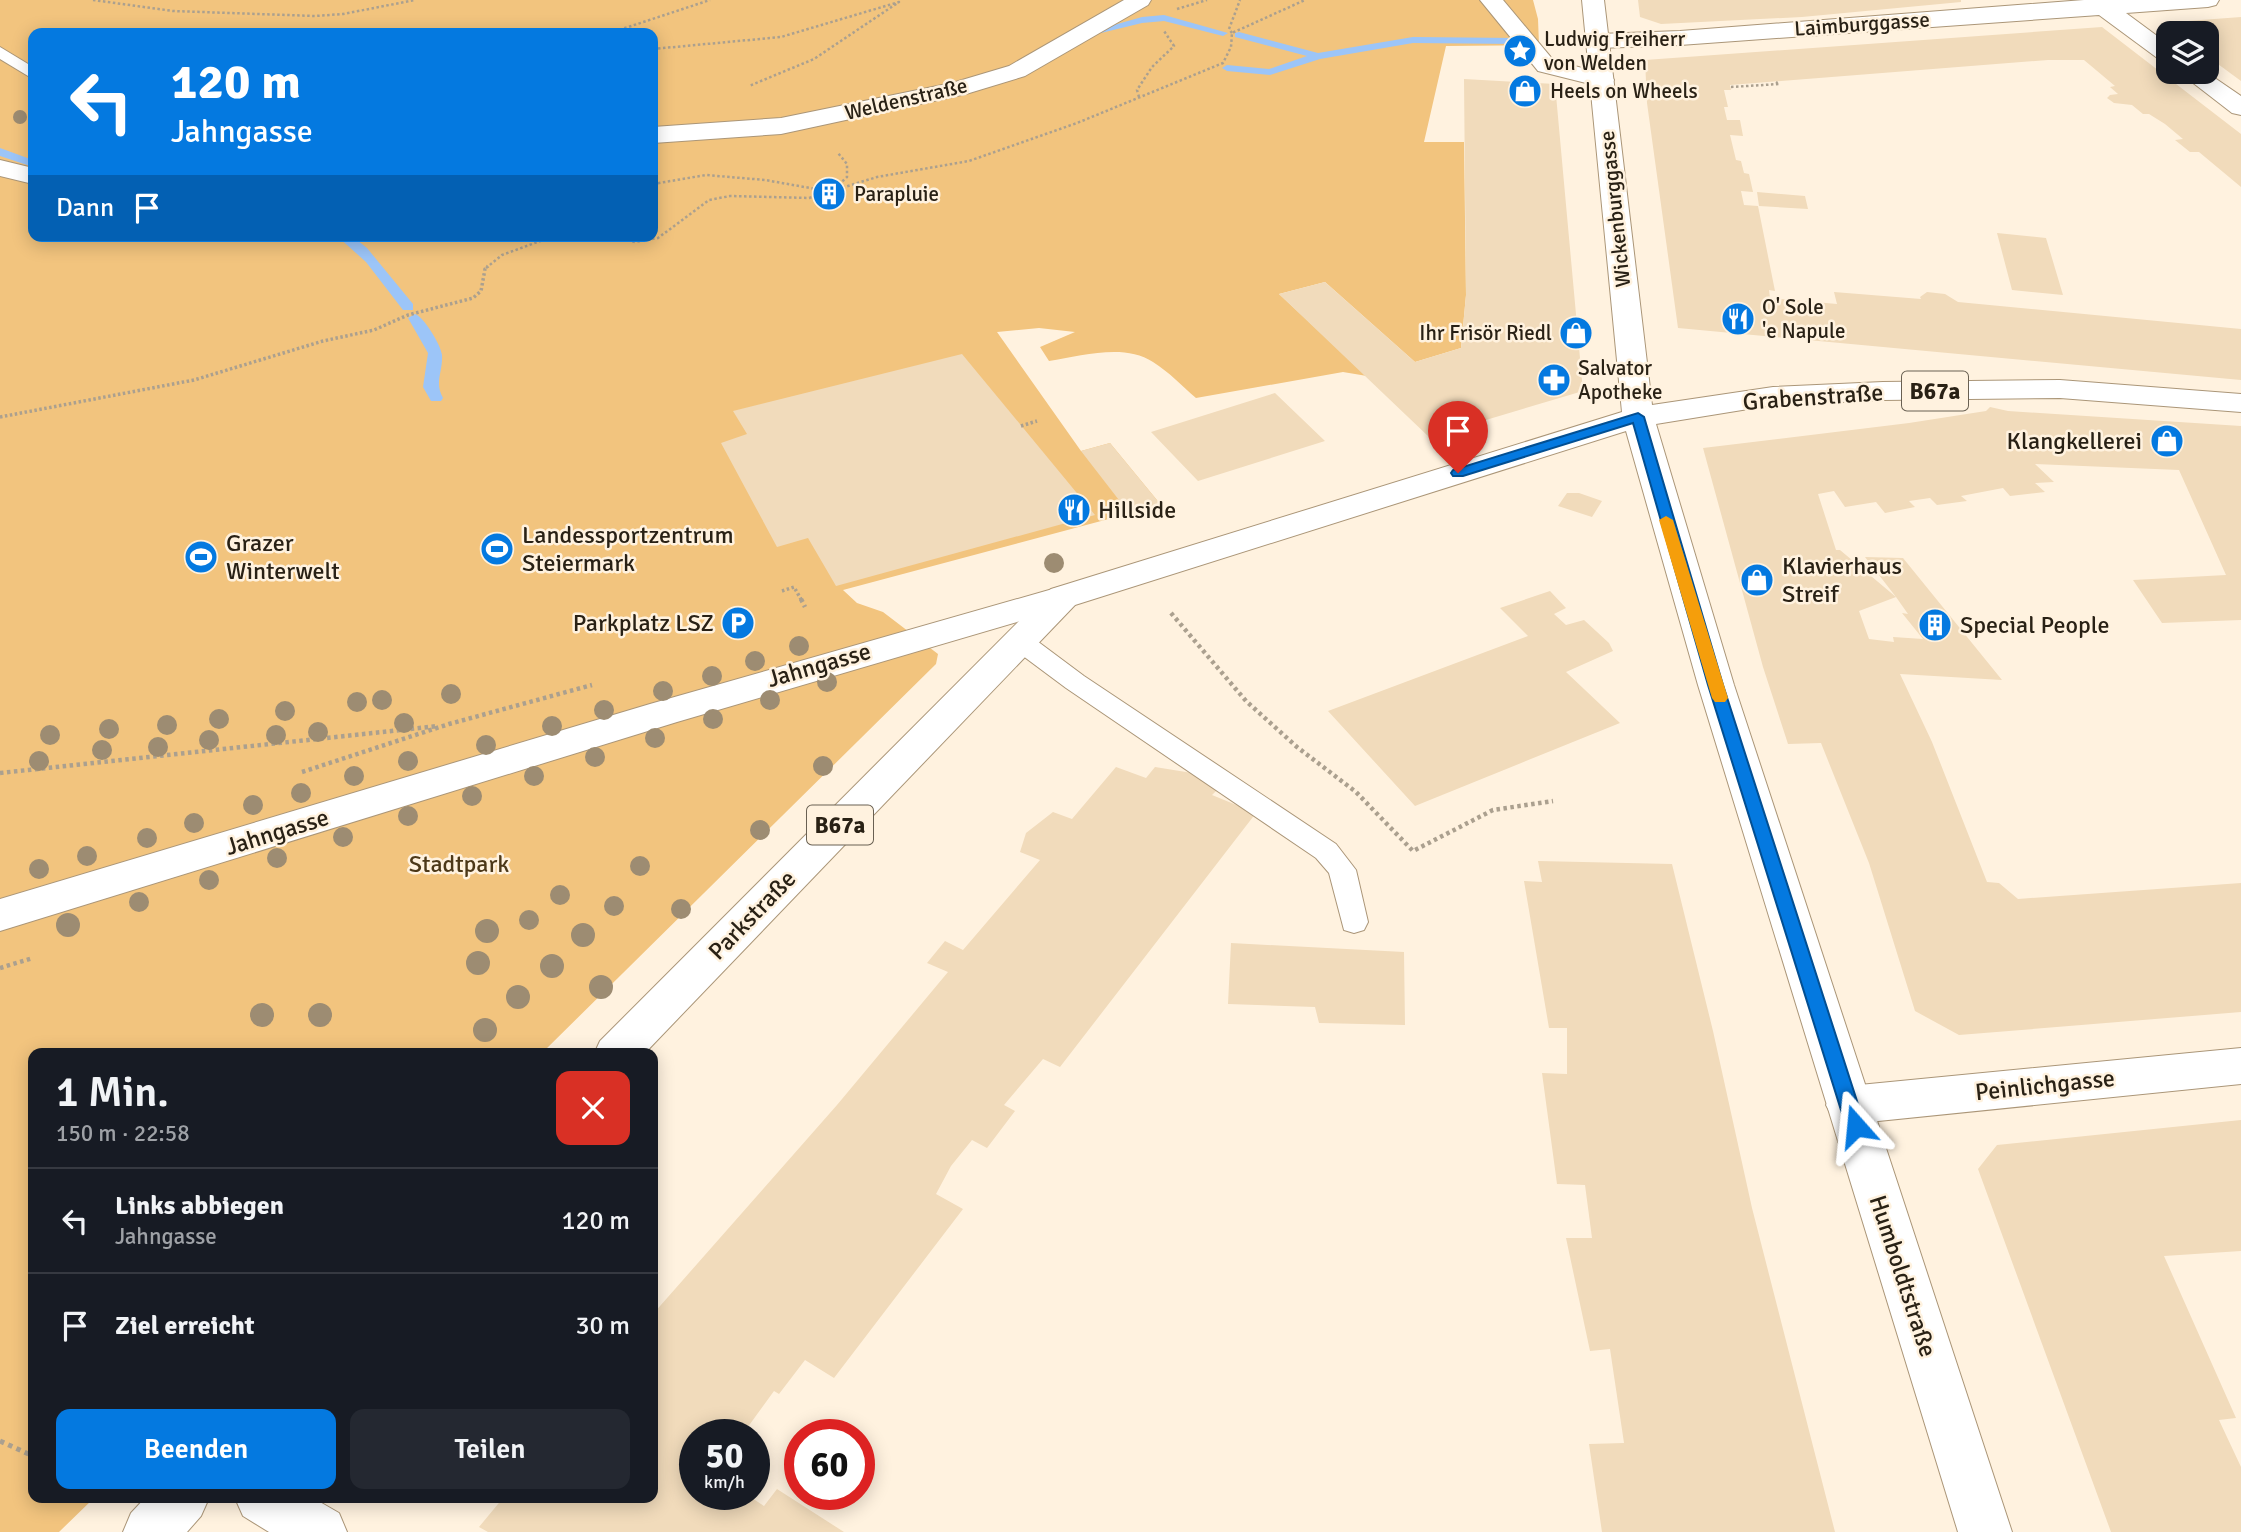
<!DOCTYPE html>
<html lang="de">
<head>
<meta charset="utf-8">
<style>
  body { margin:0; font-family:Signika,sans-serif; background:#242831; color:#f1f3f6; height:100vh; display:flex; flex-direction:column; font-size:26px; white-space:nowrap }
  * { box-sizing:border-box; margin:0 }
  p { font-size:23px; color:#9ea1a6 }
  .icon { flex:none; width:38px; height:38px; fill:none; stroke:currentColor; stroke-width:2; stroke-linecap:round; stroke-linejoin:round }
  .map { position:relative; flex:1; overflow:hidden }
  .panel { position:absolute; left:28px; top:1048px; width:630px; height:455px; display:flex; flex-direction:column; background:#171b24; border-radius:14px; box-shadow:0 4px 18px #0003 }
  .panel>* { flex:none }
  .guide { position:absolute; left:28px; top:28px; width:630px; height:214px; border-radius:14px; box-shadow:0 4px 18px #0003; background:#0479e0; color:#fff; overflow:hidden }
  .fabs { position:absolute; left:2156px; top:21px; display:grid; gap:14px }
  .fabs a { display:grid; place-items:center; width:63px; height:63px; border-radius:14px; background:#171b24; box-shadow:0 4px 18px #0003; font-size:35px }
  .speed { position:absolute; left:679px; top:1419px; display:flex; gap:14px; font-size:35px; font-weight:700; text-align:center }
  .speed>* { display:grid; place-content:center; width:91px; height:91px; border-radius:50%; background:#171b24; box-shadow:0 4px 18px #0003; line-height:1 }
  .speed small { font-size:18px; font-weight:400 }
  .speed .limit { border:10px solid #d22; background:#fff; color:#111 }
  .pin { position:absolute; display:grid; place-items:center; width:60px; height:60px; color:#fff; margin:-72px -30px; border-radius:50% 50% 50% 0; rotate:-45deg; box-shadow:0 0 7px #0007 }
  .pin .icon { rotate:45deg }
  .me { position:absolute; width:77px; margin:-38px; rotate:342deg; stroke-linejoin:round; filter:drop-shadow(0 0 5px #0008) }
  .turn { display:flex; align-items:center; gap:24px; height:147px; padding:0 28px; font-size:32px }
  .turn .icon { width:91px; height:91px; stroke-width:2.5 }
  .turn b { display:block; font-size:49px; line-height:60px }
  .then { display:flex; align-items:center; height:66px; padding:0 28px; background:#0003; gap:14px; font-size:26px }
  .round { display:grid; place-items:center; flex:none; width:74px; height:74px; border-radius:14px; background:#242831 }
  .summary { display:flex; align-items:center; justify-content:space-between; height:119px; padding:0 28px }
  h1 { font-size:42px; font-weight:600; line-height:52px }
  .action { display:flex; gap:14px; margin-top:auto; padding:14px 28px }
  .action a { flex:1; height:80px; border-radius:14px; background:#0479e0; color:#fff; font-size:28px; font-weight:600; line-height:80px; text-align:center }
  .action a+a { background:#242831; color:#f1f3f6 }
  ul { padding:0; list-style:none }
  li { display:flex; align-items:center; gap:21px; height:105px; padding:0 28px; border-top:2px solid #363941 }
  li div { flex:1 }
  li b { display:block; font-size:26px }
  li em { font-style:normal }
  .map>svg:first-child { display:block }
</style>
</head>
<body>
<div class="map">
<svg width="2241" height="1532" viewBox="0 0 2241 1532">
  <rect width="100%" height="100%" fill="#fff2df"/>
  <!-- green -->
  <path fill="#f2c47e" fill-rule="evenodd" d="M0,0H1533L1538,19L1539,45L1446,46L1424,142H1464L1466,295L1461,348L1415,362L1325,282L1279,294L1367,376L1343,372L1196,398C1182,386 1169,372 1153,362C1124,343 1082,356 1049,361L1040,347L1075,332L1039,328L997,332L1081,451L1110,443L1161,505L843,590L857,603L883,612L938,654L936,664L542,1053L33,1054V1498H94L59,1532H0ZM33,33H653V236H33Z"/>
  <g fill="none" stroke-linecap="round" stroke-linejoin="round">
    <!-- stream -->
    <path fill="#9cc5f8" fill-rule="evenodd" d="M1164,15L1228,33L1223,36L1164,21L1142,23L1101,33L1096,30L1142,17Z
      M1239,32L1318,53L1413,37L1516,38L1521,41L1516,44L1413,43L1320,59L1270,75L1227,71L1222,68L1227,65L1269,69L1307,56L1235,37V33Z
      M0,148L33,160V167L0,156Z
      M337,236H352L367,248L413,304V310H403L366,262Z
      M415,314C424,317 441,345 442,355C443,372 434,382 443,398L441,401H431L423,387L428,353L408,318Z"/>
  </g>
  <!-- building -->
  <path fill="#f1dbbb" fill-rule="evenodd" d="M1638,0H1961V2L1802,17L1661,24L1640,17Z
    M2241,17V81L2207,56V33H2176L2161,23Z
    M2102,27L2241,134V187L2199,152H2190L2175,140L2183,139L2165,124L2149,114H2143L2132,105L2114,103L2107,98L2110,95L2118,94L2110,87L2115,86L2084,60H2048L1730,85L1731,90H1724L1728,107H1724L1727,120H1740L1743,136L1730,135L1736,160L1741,161L1744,173L1749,174L1753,192L1741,191L1744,205L1758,206L1775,291L1769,290L1770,298L1837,304L1834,292L1921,299L1920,297L1927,292L1945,294L1958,302L2241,329V380L1678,328L1647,103L1645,60Z
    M1464,79L1555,84L1583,391L1429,437L1279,294L1325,282L1415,362L1461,348L1466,295Z
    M831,185L842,186L846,191L845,195L834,201L825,202L813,197L816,189Z
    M1757,192L1805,196L1808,209L1759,206Z
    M1997,233L2046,238L2063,295L2012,290Z
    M962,354L1095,515L836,586L808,538L777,547L721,443L747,434L733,411Z
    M1275,393L1325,441L1198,481L1151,432Z
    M1990,407L2008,411L2241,426V620L2162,623L2133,580L2226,575L2179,470L2035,464L2054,482L2035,483L2045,492L2010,496L2003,488L1961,496L1967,501L1937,505L1930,498L1909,501L1915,507L1885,513L1876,502L1845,507L1834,491L1818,494L1836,550H1840L1896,597L1865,557L1903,558L2002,680L1900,674L1932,742L1987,882L1999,883L2018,899L2241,883V1012L1959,1035L1915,1011L1869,863L1821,743L1788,744L1763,667L1703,448L1909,423L1986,411ZM1896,597L1908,614L1902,613L1923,639L1893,637L1894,642L1869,639L1859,611Z
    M1110,443L1161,505L1129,513L1081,451Z
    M1567,493H1579L1602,501L1592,517L1558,506Z
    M1550,591L1566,608L1554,614L1566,625L1584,620L1609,643L1613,651L1566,672L1620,723L1415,806L1328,711L1528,636L1500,608Z
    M1116,767L1146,778L1155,767L1192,773L1219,788L1212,795L1256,813L1060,1067L1043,1059L1004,1105L1015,1111L987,1148L972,1140L951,1166L936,1194L963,1209L834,1378L805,1360L779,1394L774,1391L742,1435H695V1494H746L764,1506L777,1489L844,1532H488L479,1527L503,1498H653V1314L837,1105L948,972L927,963L945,941L963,950L1040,860L1020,852L1026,833L1053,812L1072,819Z
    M1538,861L1672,864L1713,1031L1752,1208L1835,1532H1602L1589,1444L1624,1443L1610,1349L1590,1351L1566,1238H1592L1585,1185L1557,1184L1542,1073L1567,1074V1028H1549L1524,881L1542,882Z
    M1231,943L1404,952L1405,1025L1319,1023L1315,1007L1228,1004Z
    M2241,1120V1251L2164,1256L2236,1418L2219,1420L2241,1467V1532H2111L1978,1169L1997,1145Z"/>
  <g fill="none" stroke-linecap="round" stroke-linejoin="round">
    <defs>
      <path id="lane" d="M0,47L33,67V79L0,59Z
        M1020,633L1029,635L1084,676L1336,844L1356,870L1368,922L1364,930L1354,933L1344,930L1329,873L1316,858L1066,688L1011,647L1008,641L1011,635Z"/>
      <path id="street" d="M1124,0H1151L1148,5L1025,76L966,94L781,134L653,143V127L781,118L952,83L1009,66Z
        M1480,0H1503L1554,61L1611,75L1614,80L1611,85L1602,87L1538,71Z
        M2084,0H2219L2216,5L2208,7L2126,13L2168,44V62L2160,60L2099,15L1680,45L1599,48L1591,46L1587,41L1591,36L1599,34L1680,31Z
        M2179,72H2206L2241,96V115L2232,113Z
        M0,160L33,168V184L0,176Z
        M1063,586L1075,589L1080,597L1075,605L677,722L0,931V899L650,704Z
        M2241,1048V1084L1849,1124L1833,1118L1826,1105L1833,1092L1849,1086Z
        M235,1498H313L339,1513L347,1532H269L243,1516Z"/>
      <path id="primary" d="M1582,0H1604L1652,405L1773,387L1883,382L2060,380L2241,394V412L2060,398L1883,400L1773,405L1656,424L1734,685L2012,1532H1958L1698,685L1626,431L1075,605L644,1054H594L600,1041L1051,589L1622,412Z
        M145,1498H209L201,1516L187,1532H123L131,1513Z"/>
    </defs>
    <!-- lane casing -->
    <use href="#lane" stroke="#ab9678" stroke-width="2"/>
    <!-- street casing -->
    <use href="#street" stroke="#ab9678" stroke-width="2"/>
    <!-- primary casing -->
    <use href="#primary" stroke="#ab9678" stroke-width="2"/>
    <!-- path-far3 -->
    <path stroke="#aba08f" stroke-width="2.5" stroke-dasharray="2.5 2.5" stroke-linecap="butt" d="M93,0L173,11L315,16L343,14L415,0
      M1177,9L1207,0
      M610,33L710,0
      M1232,33L1229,29L1240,0
      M653,49L781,37L899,2L814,59L749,86
      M1731,87L1779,84L1776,82
      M1139,97L1137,90L1152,67L1174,46L1164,31
      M653,184L706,175L765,180L827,191
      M835,188L847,177V164L838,153
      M608,236L635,242L658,238L709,200L730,196L809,198L877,177L969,161L1077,123L1223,63L1231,47L1232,33L1305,0
      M486,268L502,255L554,236"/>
    <!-- path-far2 -->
    <path stroke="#aba08f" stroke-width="3.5" stroke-dasharray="2.5 2.5" stroke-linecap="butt" d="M0,417L194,380L323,341L374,330L408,315L473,298L481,291L485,269L488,266
      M1021,426L1037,421
      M782,591L794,587L802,601"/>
    <!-- path-far1 -->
    <path stroke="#aba08f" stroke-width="4.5" stroke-dasharray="3.5 3.5" stroke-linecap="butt" d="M801,599L805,607
      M1171,613L1246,701L1297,747L1356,792L1413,851L1493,810L1553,801
      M302,772L449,724L592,685
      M0,773L438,726
      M0,968L33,958"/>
    <!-- path -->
    <path stroke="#aba08f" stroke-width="5" stroke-dasharray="4.5 4.5" stroke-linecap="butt" d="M0,1441L33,1456"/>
    <!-- lane -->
    <use href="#lane" fill="#fff" fill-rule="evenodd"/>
    <!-- street -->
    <use href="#street" fill="#fff" fill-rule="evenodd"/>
    <!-- primary -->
    <use href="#primary" fill="#fff" fill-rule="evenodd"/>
  </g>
  <!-- trees -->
  <g fill="#9d8c72">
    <circle cx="20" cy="117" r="7"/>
    <circle cx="1054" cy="563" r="10"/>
    <circle cx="799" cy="646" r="10"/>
    <circle cx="755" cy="661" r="10"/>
    <circle cx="712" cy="676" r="10"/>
    <circle cx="827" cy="682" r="10"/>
    <circle cx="663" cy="691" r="10"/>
    <circle cx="451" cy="694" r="10"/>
    <circle cx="382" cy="700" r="10"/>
    <circle cx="770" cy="700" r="10"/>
    <circle cx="357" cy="702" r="10"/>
    <circle cx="604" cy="710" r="10"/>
    <circle cx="285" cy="711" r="10"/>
    <circle cx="219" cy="719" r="10"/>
    <circle cx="713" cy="719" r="10"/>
    <circle cx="404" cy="723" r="10"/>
    <circle cx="167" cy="725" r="10"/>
    <circle cx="552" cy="726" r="10"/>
    <circle cx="109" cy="729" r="10"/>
    <circle cx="318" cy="732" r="10"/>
    <circle cx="50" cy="735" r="10"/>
    <circle cx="276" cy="735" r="10"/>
    <circle cx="655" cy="738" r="10"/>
    <circle cx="209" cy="740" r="10"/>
    <circle cx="486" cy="745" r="10"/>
    <circle cx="158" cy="747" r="10"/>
    <circle cx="102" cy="750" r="10"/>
    <circle cx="595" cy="757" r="10"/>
    <circle cx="39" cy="761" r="10"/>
    <circle cx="408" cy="761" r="10"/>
    <circle cx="823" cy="766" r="10"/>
    <circle cx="354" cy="776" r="10"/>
    <circle cx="534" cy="776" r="10"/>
    <circle cx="301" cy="793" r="10"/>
    <circle cx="472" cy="796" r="10"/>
    <circle cx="253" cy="805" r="10"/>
    <circle cx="408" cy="816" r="10"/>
    <circle cx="194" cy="823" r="10"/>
    <circle cx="760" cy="830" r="10"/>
    <circle cx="343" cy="837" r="10"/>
    <circle cx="147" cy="838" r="10"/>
    <circle cx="87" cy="856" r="10"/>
    <circle cx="277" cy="858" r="10"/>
    <circle cx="640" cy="866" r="10"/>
    <circle cx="39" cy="869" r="10"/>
    <circle cx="209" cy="880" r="10"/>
    <circle cx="560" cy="895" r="10"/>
    <circle cx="139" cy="902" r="10"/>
    <circle cx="614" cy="906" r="10"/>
    <circle cx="681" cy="909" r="10"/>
    <circle cx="529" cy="920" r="10"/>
    <circle cx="68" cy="925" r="12"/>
    <circle cx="487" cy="931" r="12"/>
    <circle cx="583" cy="935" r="12"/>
    <circle cx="478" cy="963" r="12"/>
    <circle cx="552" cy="966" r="12"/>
    <circle cx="601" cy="987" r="12"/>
    <circle cx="518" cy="997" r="12"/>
    <circle cx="262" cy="1015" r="12"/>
    <circle cx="320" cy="1015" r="12"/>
    <circle cx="485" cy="1030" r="12"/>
  </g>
  <!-- route -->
  <path fill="#0479e0" stroke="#034f92" stroke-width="2" d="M1638,413L1644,417L1723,685L1865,1126L1862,1132L1856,1134L1849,1132L1846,1126L1708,685L1633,423L1463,476H1453L1451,473L1453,470Z"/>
  <!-- slow -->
  <path fill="#f59e0b" d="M1666,516L1673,520L1728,698L1725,702H1715L1712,698L1659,520Z"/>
  <!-- icons -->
  <defs>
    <symbol id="sight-disc" viewBox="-11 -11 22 22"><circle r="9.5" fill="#0479e0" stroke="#fff2df"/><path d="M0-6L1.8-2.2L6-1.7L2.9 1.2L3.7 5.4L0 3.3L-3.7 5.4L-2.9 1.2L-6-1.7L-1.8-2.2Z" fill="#fff"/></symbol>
    <symbol id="shop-disc" viewBox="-11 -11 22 22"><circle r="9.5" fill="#0479e0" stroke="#fff2df"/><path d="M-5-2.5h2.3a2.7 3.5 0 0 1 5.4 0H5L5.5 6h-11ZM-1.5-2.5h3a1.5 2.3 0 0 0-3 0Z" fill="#fff"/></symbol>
    <symbol id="building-disc" viewBox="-11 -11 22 22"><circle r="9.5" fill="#0479e0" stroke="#fff2df"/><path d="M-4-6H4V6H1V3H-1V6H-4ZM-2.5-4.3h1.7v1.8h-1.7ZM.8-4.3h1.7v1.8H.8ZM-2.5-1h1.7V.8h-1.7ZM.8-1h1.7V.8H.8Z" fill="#fff"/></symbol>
    <symbol id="restaurant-disc" viewBox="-11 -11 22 22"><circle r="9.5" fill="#0479e0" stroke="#fff2df"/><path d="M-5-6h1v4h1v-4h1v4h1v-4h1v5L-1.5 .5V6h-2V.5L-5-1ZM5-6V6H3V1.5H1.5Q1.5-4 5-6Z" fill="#fff"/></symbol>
    <symbol id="pharmacy-disc" viewBox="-11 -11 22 22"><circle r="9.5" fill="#0479e0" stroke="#fff2df"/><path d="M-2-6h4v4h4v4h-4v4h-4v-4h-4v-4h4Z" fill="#fff"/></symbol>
    <symbol id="stadium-disc" viewBox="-11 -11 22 22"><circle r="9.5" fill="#0479e0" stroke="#fff2df"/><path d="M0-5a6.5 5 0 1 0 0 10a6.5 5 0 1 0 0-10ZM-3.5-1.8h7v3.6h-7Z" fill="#fff"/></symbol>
    <symbol id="parking-disc" viewBox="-11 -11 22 22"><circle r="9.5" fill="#0479e0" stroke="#fff2df"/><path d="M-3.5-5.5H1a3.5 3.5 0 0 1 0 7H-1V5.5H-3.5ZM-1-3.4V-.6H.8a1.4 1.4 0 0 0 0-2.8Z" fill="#fff"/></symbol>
  </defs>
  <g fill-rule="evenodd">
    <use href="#sight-disc" x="1501" y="32" width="38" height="38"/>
    <use href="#shop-disc" x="1506" y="72" width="38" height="38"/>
    <use href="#building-disc" x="810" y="175" width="38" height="38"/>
    <use href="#restaurant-disc" x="1719" y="300" width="38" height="38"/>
    <use href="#shop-disc" x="1557" y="314" width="38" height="38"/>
    <use href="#pharmacy-disc" x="1535" y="361" width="38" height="38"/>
    <use href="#shop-disc" x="2148" y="422" width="38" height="38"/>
    <use href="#restaurant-disc" x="1055" y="491" width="38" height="38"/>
    <use href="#stadium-disc" x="478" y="530" width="38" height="38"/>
    <use href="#stadium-disc" x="182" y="538" width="38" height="38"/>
    <use href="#shop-disc" x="1738" y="561" width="38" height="38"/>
    <use href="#parking-disc" x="719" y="604" width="38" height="38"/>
    <use href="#building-disc" x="1916" y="606" width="38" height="38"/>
  </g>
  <g text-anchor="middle" stroke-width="5" stroke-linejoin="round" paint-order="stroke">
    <!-- far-street labels -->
    <g font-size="21" fill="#292115" stroke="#fff2df">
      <text transform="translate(1862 24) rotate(-4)" y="7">Laimburggasse</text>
      <text transform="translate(906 99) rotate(-13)" y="7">Weldenstraße</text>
      <text transform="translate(1615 209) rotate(-96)" y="7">Wickenburggasse</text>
    </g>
    <!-- far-poi labels -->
    <g font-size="21" fill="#292115" stroke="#fff2df" text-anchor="start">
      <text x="1544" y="46">Ludwig Freiherr<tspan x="1544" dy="24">von Welden</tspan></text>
      <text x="1550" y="98">Heels on Wheels</text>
      <text x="854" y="201">Parapluie</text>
      <text x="1762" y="314">O' Sole<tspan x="1762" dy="24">'e Napule</tspan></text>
      <text x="1552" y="340" text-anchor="end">Ihr Frisör Riedl</text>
      <text x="1578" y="375">Salvator<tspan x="1578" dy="24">Apotheke</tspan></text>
    </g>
    <!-- shield labels -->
    <g fill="#fff2df" stroke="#696052" stroke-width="2">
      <rect x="1902" y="371.5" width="66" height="39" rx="5"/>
      <rect x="807" y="805.5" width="66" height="39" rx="5"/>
    </g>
    <g font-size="23" font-weight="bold" fill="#292115">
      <text x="1935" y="399">B67a</text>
      <text x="840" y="833">B67a</text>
    </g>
    <!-- street labels -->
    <g font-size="24" fill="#292115" stroke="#fff2df">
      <text transform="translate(1813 397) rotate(-4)" y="8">Grabenstraße</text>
      <text transform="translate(819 665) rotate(-16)" y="8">Jahngasse</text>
      <text transform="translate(277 832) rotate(-17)" y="8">Jahngasse</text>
      <text transform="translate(752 915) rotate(-46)" y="8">Parkstraße</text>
      <text transform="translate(2045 1085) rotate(-6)" y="8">Peinlichgasse</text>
      <text transform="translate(1903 1276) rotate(72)" y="8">Humboldtstraße</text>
    </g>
    <!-- poi labels -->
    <g font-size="24" fill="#292115" stroke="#fff2df" text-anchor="start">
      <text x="2142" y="449" text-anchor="end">Klangkellerei</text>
      <text x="1098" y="518">Hillside</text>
      <text x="522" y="543">Landessportzentrum<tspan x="522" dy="28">Steiermark</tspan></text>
      <text x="226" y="551">Grazer<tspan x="226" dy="28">Winterwelt</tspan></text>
      <text x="1782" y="574">Klavierhaus<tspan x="1782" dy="28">Streif</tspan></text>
      <text x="714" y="631" text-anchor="end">Parkplatz LSZ</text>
      <text x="1960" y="633">Special People</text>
    </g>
    <!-- park labels -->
    <g font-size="24" fill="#4c3818" stroke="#fff2df">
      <text x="459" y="872">Stadtpark</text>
    </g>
  </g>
</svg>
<div class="fabs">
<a><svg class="icon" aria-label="layers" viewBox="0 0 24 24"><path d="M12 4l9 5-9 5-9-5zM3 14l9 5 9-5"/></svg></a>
</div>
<div class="speed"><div>50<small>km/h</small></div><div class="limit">60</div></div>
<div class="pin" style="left:1458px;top:473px;background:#d93025"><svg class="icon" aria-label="arrive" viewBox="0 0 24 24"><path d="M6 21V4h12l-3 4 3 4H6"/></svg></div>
<svg class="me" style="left:1856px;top:1126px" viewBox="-20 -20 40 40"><path d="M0-17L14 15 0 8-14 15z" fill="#0479e0" stroke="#fff" stroke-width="4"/></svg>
<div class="guide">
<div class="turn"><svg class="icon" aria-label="left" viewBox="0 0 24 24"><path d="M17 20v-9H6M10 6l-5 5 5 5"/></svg><div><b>120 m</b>Jahngasse</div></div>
<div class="then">Dann<svg class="icon" aria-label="arrive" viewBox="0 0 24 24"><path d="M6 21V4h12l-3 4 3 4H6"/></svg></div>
</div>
<section class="panel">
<div class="summary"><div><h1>1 Min.</h1><p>150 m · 22:58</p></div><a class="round" style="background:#d93025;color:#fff"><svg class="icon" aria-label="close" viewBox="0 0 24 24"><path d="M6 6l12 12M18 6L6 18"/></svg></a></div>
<ul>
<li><svg class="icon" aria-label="left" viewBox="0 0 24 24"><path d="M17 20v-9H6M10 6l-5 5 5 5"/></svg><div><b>Links abbiegen</b><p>Jahngasse</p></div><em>120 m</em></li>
<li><svg class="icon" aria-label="arrive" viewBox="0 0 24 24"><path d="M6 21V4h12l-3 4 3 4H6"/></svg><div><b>Ziel erreicht</b></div><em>30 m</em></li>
</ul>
<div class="action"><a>Beenden</a><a>Teilen</a></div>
</section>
</div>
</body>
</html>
